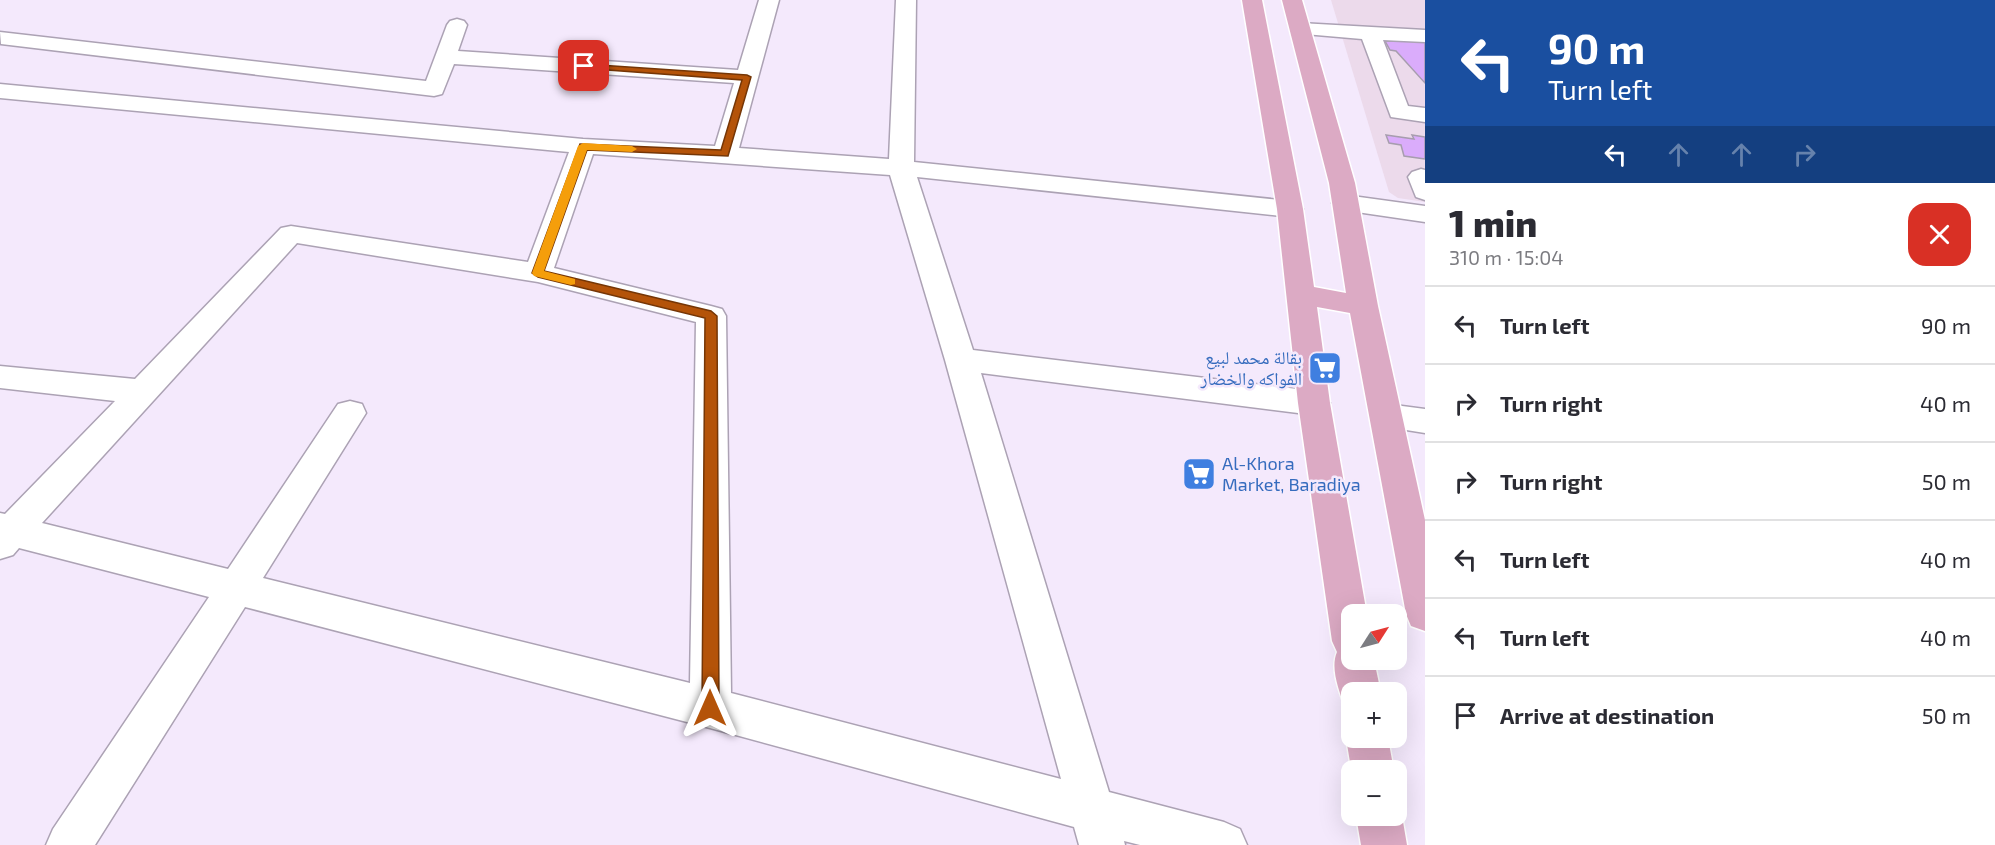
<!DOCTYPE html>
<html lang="en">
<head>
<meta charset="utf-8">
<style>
  body { margin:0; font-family:"Exo 2","Noto Naskh Arabic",sans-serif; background:#f7f7f7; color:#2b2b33; height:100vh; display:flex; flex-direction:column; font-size:22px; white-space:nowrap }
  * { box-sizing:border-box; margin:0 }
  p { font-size:20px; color:#7c7c81 }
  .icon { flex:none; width:33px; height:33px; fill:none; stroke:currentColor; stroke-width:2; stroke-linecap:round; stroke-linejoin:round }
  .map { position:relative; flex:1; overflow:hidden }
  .sheet { display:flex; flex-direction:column; background:#fff; width:570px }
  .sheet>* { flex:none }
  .top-card { background:#1a4fa0; color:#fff; overflow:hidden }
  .needle { width:39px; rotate:54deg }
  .fabs { position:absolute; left:1341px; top:604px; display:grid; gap:12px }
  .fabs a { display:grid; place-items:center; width:66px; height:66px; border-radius:12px; background:#fff; box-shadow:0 6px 24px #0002; font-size:30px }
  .pin { position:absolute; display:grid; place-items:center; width:51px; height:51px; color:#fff; margin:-26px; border-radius:12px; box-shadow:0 3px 9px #0006 }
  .me { position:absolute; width:66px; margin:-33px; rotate:0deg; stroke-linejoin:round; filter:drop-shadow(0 0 4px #0008) }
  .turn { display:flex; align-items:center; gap:21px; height:126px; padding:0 24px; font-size:27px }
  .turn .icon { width:78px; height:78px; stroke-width:2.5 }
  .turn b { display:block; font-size:42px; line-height:51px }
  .lanes { display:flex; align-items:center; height:57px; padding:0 24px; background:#0003; justify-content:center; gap:30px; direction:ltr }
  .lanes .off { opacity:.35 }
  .round { display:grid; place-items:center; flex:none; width:63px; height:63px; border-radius:18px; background:#f7f7f7 }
  .head { display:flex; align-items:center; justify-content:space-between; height:102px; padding:0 24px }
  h1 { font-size:36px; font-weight:800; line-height:45px }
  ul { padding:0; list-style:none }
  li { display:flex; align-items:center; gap:18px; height:78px; padding:0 24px; border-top:2px solid #e1e1e2 }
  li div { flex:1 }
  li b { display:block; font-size:22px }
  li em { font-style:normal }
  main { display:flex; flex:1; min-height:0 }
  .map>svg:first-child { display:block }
</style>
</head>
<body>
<main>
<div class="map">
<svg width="1425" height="845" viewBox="0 0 1425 845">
  <rect width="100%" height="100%" fill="#f4e9fc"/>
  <!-- medical -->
  <path fill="#ecdaeb" d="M1331,0H1425V202L1398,198L1389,192Z"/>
  <!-- building -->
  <path fill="#daacfb" stroke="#a79dae" stroke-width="1.5" d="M1385,41H1425V83L1396,51L1390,50Z
    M1386,135L1414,139L1412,135L1425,137V159L1404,156L1401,145L1389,143Z"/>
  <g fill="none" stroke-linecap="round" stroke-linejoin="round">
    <defs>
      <path id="minor" d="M759,0H779L739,148L889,159L896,0H916L914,162L1290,201L1299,203L1303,209L1299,215L1290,217L917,177L973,350L1314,391L1325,395L1330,403L1325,411L1314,415L981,373L1109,792L1224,822L1240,829L1247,845H1140L1124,841L1125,845H1079L1074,827L710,728L245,607L95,845H46L53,829L209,597L19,548L13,555L0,559V513L5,514L115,401L0,388V366L135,379L281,228L291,226L528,262L569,152L0,98V84L583,139L715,146L734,83L454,64L442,94L434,96L1,44L0,32L426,81L447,25L450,21L457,19L464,21L467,25L458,51L738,70ZM593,154L890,175L945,360L1061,779L731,693L726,316L722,309L711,306L554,268ZM297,243L538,282L696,322L690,683L263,578L366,413L362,404L350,401L338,404L228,569L42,523Z
        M1300,23L1425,30V42L1383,40L1408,106L1425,108V122L1391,117L1362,39L1293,33L1290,29L1293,25Z
        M1421,169L1425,170V200L1416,197L1408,177L1412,172Z
        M1345,195L1425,206V222L1336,209L1332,203L1336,197Z
        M1387,404L1425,409V433L1375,425L1371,416L1375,407Z"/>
      <path id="major" d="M1242,0H1262L1303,209L1314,287L1346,293L1329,183L1282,0H1302L1355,183L1378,306L1425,520V631L1411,626L1406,614L1350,313L1317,307L1330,403L1367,615H1352V660H1374L1381,693H1352V709L1345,707C1339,691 1330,668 1337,652L1332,641L1298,403L1277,209Z
        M1352,724V738H1388L1394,771H1352V774L1346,738Z
        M1396,804L1402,816L1407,845H1361L1356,816H1396Z"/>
    </defs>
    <!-- minor casing -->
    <use href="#minor" stroke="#aca2b4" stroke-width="3"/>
    <!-- major casing -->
    <use href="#major" stroke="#fff" stroke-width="3"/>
    <!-- minor -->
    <use href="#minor" fill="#fff" fill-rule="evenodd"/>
    <!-- major -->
    <use href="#major" fill="#dcaac4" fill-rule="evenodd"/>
  </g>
  <!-- route -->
  <path fill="#b45309" stroke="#753606" stroke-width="1.5" d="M584,64L747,75L751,77L728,156L587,150L544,271L711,311L717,316L719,708L717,714L710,716L704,714L702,708L705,318L538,277L532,273L580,144L721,150L742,80L581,68V65Z"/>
  <!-- slow -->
  <path fill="#f59e0b" d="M583,143L632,146L637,149L632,152L587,150L544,271L575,279V284L571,285L534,276L532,273L578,146Z"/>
  <!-- icons -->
  <defs>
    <symbol id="supermarket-square" viewBox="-11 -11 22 22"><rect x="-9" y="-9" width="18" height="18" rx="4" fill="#3f7fe0" stroke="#f4e9fc"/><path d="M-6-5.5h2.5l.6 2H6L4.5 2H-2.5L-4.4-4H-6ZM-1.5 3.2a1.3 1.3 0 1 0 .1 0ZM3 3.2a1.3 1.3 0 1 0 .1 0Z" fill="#fff"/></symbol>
  </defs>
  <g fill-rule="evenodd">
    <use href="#supermarket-square" x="1306" y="349" width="38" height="38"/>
    <use href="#supermarket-square" x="1180" y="455" width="38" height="38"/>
  </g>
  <g text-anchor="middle" stroke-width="5" stroke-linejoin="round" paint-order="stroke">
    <!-- shop labels -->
    <g font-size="18" fill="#366cbe" stroke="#f4e9fc" text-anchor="end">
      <text x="1302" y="364">بقالة محمد لبيع<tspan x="1302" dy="21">الفواكه والخضار</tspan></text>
      <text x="1222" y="470" text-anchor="start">Al-Khora<tspan x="1222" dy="21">Market, Baradiya</tspan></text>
    </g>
  </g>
</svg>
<div class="fabs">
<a><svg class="needle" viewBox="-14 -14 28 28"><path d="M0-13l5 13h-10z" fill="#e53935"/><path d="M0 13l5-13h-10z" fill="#7c7c81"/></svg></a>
<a>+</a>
<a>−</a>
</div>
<div class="pin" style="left:584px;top:66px;background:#d93025"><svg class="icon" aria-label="arrive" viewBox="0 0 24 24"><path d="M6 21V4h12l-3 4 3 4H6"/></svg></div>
<svg class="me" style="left:710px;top:708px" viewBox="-20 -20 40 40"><path d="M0-17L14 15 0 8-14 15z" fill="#b45309" stroke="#fff" stroke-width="4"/></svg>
</div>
<section class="sheet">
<div class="top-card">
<div class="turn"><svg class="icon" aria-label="left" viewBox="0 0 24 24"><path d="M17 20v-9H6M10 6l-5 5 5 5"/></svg><div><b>90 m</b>Turn left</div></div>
<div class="lanes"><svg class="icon" aria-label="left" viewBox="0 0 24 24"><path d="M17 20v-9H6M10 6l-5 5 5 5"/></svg><svg class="icon off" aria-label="ahead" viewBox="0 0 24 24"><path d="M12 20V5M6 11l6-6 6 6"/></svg><svg class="icon off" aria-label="ahead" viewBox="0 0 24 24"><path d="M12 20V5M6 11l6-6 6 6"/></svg><svg class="icon off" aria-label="right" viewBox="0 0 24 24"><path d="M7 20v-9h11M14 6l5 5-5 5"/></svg></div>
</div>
<div class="head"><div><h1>1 min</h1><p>310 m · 15:04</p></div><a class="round" style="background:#d93025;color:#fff"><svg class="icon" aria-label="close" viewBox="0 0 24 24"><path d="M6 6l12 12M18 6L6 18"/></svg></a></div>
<ul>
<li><svg class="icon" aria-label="left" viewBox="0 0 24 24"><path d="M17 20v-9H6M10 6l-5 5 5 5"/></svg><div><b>Turn left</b></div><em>90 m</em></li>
<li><svg class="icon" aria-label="right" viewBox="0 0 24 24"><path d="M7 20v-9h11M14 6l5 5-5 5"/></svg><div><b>Turn right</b></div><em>40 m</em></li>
<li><svg class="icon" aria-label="right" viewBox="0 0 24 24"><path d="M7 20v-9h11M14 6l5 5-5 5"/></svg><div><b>Turn right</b></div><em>50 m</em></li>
<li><svg class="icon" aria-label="left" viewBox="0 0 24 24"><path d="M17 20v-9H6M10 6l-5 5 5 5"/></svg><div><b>Turn left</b></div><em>40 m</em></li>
<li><svg class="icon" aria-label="left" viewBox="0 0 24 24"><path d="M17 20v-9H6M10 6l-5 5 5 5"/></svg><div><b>Turn left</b></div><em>40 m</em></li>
<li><svg class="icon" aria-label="arrive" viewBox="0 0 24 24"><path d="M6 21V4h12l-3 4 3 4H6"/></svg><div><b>Arrive at destination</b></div><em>50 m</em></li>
</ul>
</section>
</main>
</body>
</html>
